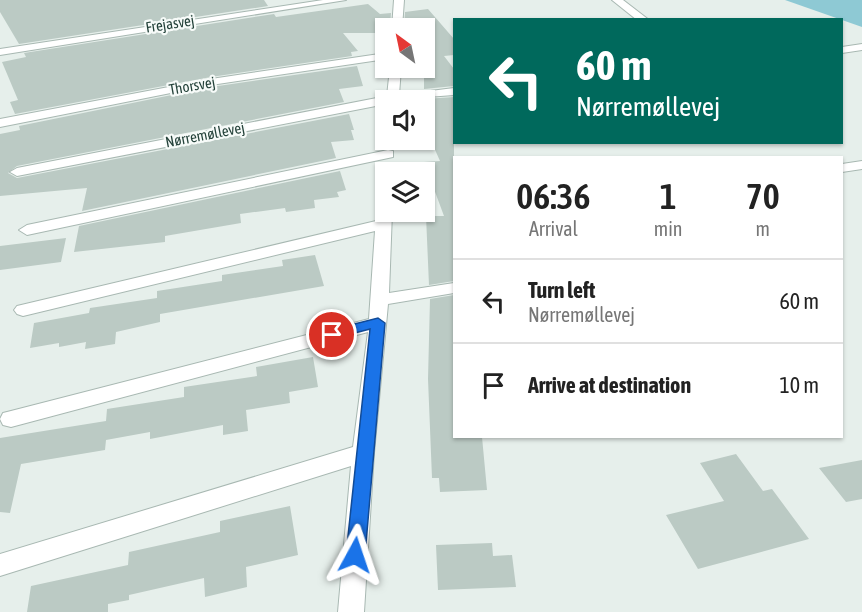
<!DOCTYPE html>
<html lang="en">
<head>
<meta charset="utf-8">
<style>
  body { margin:0; font-family:"Asap Condensed",sans-serif; background:#f2f2f2; color:#222; height:100vh; display:flex; flex-direction:column; font-size:22px; white-space:nowrap }
  * { box-sizing:border-box; margin:0 }
  p { font-size:20px; color:#767676 }
  .icon { flex:none; width:33px; height:33px; fill:none; stroke:currentColor; stroke-width:2; stroke-linecap:round; stroke-linejoin:round }
  .map { position:relative; flex:1; overflow:hidden }
  .sheet { position:absolute; left:453px; top:156px; width:390px; height:282px; display:flex; flex-direction:column; background:#fff; border-radius:0px; box-shadow:0 2px 4px #0004 }
  .sheet>* { flex:none }
  .top-card { position:absolute; left:453px; top:18px; width:390px; height:126px; border-radius:0px; box-shadow:0 2px 4px #0004; background:#00695c; color:#fff; overflow:hidden }
  .needle { width:39px; rotate:327deg }
  .buttons { position:absolute; left:375px; top:18px; display:grid; gap:12px }
  .buttons a { display:grid; place-items:center; width:60px; height:60px; border-radius:0px; background:#fff; box-shadow:0 2px 4px #0004; font-size:30px }
  .pin { position:absolute; display:grid; place-items:center; width:51px; height:51px; color:#fff; margin:-26px; border:3px solid #fff; border-radius:50%; box-shadow:0 2px 6px #0007 }
  .me { position:absolute; width:66px; margin:-33px; rotate:5deg; stroke-linejoin:round; filter:drop-shadow(0 0 4px #0008) }
  .turn { display:flex; align-items:center; gap:21px; height:126px; padding:0 24px; font-size:27px }
  .turn .icon { width:78px; height:78px; stroke-width:2.5 }
  .turn b { display:block; font-size:42px; line-height:51px }
  .eta { display:flex; justify-content:space-evenly; align-items:center; height:102px; text-align:center }
  .eta b { font-size:36px; font-weight:600; line-height:42px }
  ul { padding:0; list-style:none }
  li { display:flex; align-items:center; gap:18px; height:84px; padding:0 24px; border-top:2px solid #e0e0e0 }
  li div { flex:1 }
  li b { display:block; font-size:22px }
  li em { font-style:normal }
  .map>svg:first-child { display:block }
</style>
</head>
<body>
<div class="map">
<svg width="862" height="612" viewBox="0 0 862 612">
  <rect width="100%" height="100%" fill="#e6efeb"/>
  <!-- water -->
  <path fill="#8ec9d4" d="M785,0H862V27Z"/>
  <!-- building -->
  <path fill="#bbcac4" d="M0,0H264L268,6L19,44L0,12Z
    M368,4L380,14L391,13L390,28H386V33H343L358,51L351,52L352,56L211,77L15,114L10,102L18,100L2,62L26,57L24,53L274,14L276,17Z
    M428,9L454,39V55L444,56L454,69V86L424,89V28H404L405,12Z
    M357,66L363,86L339,89L344,102L17,166L8,173L17,178L349,114L354,130H351L354,140L331,142L336,158L82,211L87,188L0,196V134L20,130L19,126L211,87Z
    M454,97V281L429,285L426,216H444L424,162L440,161L424,125V99Z
    M340,171L346,190L337,192L339,197L314,200L315,208L286,212L285,208L240,214L241,223L165,236V242L74,252L79,226Z
    M66,238L61,262L0,270V246Z
    M315,255L324,286L160,314V322L116,332L115,344L85,349L86,342L59,347V343L30,348L34,323L89,313L90,308L157,298V291L222,281V275L283,266L282,260Z
    M454,295V437H482L487,490L440,492L439,478H432L428,379L430,299Z
    M313,357L318,387L289,392L290,403L246,410L248,431L223,435V425L150,439V432L106,440L105,450L21,464L10,513L0,512V438L106,421L107,409L184,397V387L257,376L256,367Z
    M736,454L763,491L772,489L809,539L698,569L666,515L724,501L700,463Z
    M862,460V499L846,502L819,468Z
    M290,506L298,555L246,567L247,587L205,597L204,578L129,595V600L108,604V612H27L31,586L128,565L129,552L220,532V521Z
    M492,543L493,556L512,555L516,587L438,590L436,545Z"/>
  <g fill="none" stroke-linecap="round" stroke-linejoin="round">
    <defs>
      <path id="minor" d="M323,0H346L0,55V49Z
        M394,0H404L402,28H392Z
        M612,0H623L649,20H637Z
        M862,44V50L842,53V47Z
        M386,53V59L211,85L0,127V119L211,79Z
        M390,68H401L399,95L454,88V95L386,100V104L17,176L10,172L17,168L387,96Z
        M388,150L393,151V157L27,235L19,230L27,225Z
        M862,161V169L842,172V164Z
        M386,178V212H392L389,293L454,283V293L388,304L374,453L364,612H338L351,466L0,576V554L353,447L368,332L11,427L3,425L0,419L3,413L11,411L369,319L375,231L23,316L17,314L14,310L17,306L376,221L379,182Z"/>
    </defs>
    <!-- minor casing -->
    <use href="#minor" stroke="#a8b8b2" stroke-width="2"/>
    <!-- minor -->
    <use href="#minor" fill="#fff" fill-rule="evenodd"/>
  </g>
  <!-- route -->
  <path fill="#1a73e8" stroke="#114b97" stroke-width="1.5" d="M378,318L385,323L365,555L362,561L355,564L349,561L346,555L370,329L332,339L325,335L327,331Z"/>
  <g text-anchor="middle" stroke-width="4.5" stroke-linejoin="round" paint-order="stroke">
    <!-- far-street labels -->
    <g font-size="15" fill="#24423a" stroke="#f7fbf9">
      <text transform="translate(170 24) rotate(-9)" y="5">Frejasvej</text>
      <text transform="translate(192 86) rotate(-10)" y="5">Thorsvej</text>
      <text transform="translate(205 135) rotate(-11)" y="5">Nørremøllevej</text>
    </g>
  </g>
</svg>
<div class="buttons">
<a><svg class="needle" viewBox="-14 -14 28 28"><path d="M0-13l5 13h-10z" fill="#e53935"/><path d="M0 13l5-13h-10z" fill="#767676"/></svg></a>
<a><svg class="icon" aria-label="sound" viewBox="0 0 24 24"><path d="M4 9h4l5-4v14l-5-4H4zM17 9q2 3 0 6"/></svg></a>
<a><svg class="icon" aria-label="layers" viewBox="0 0 24 24"><path d="M12 4l9 5-9 5-9-5zM3 14l9 5 9-5"/></svg></a>
</div>
<div class="pin" style="left:332px;top:335px;background:#d93025"><svg class="icon" aria-label="arrive" viewBox="0 0 24 24"><path d="M6 21V4h12l-3 4 3 4H6"/></svg></div>
<svg class="me" style="left:355px;top:555px" viewBox="-20 -20 40 40"><path d="M0-17L14 15 0 8-14 15z" fill="#1a73e8" stroke="#fff" stroke-width="4"/></svg>
<div class="top-card">
<div class="turn"><svg class="icon" aria-label="left" viewBox="0 0 24 24"><path d="M17 20v-9H6M10 6l-5 5 5 5"/></svg><div><b>60 m</b>Nørremøllevej</div></div>
</div>
<section class="sheet">
<div class="eta">
<div><b>06:36</b><p>Arrival</p></div>
<div><b>1</b><p>min</p></div>
<div><b>70</b><p>m</p></div>
</div>
<ul>
<li><svg class="icon" aria-label="left" viewBox="0 0 24 24"><path d="M17 20v-9H6M10 6l-5 5 5 5"/></svg><div><b>Turn left</b><p>Nørremøllevej</p></div><em>60 m</em></li>
<li><svg class="icon" aria-label="arrive" viewBox="0 0 24 24"><path d="M6 21V4h12l-3 4 3 4H6"/></svg><div><b>Arrive at destination</b></div><em>10 m</em></li>
</ul>
</section>
</div>
</body>
</html>
